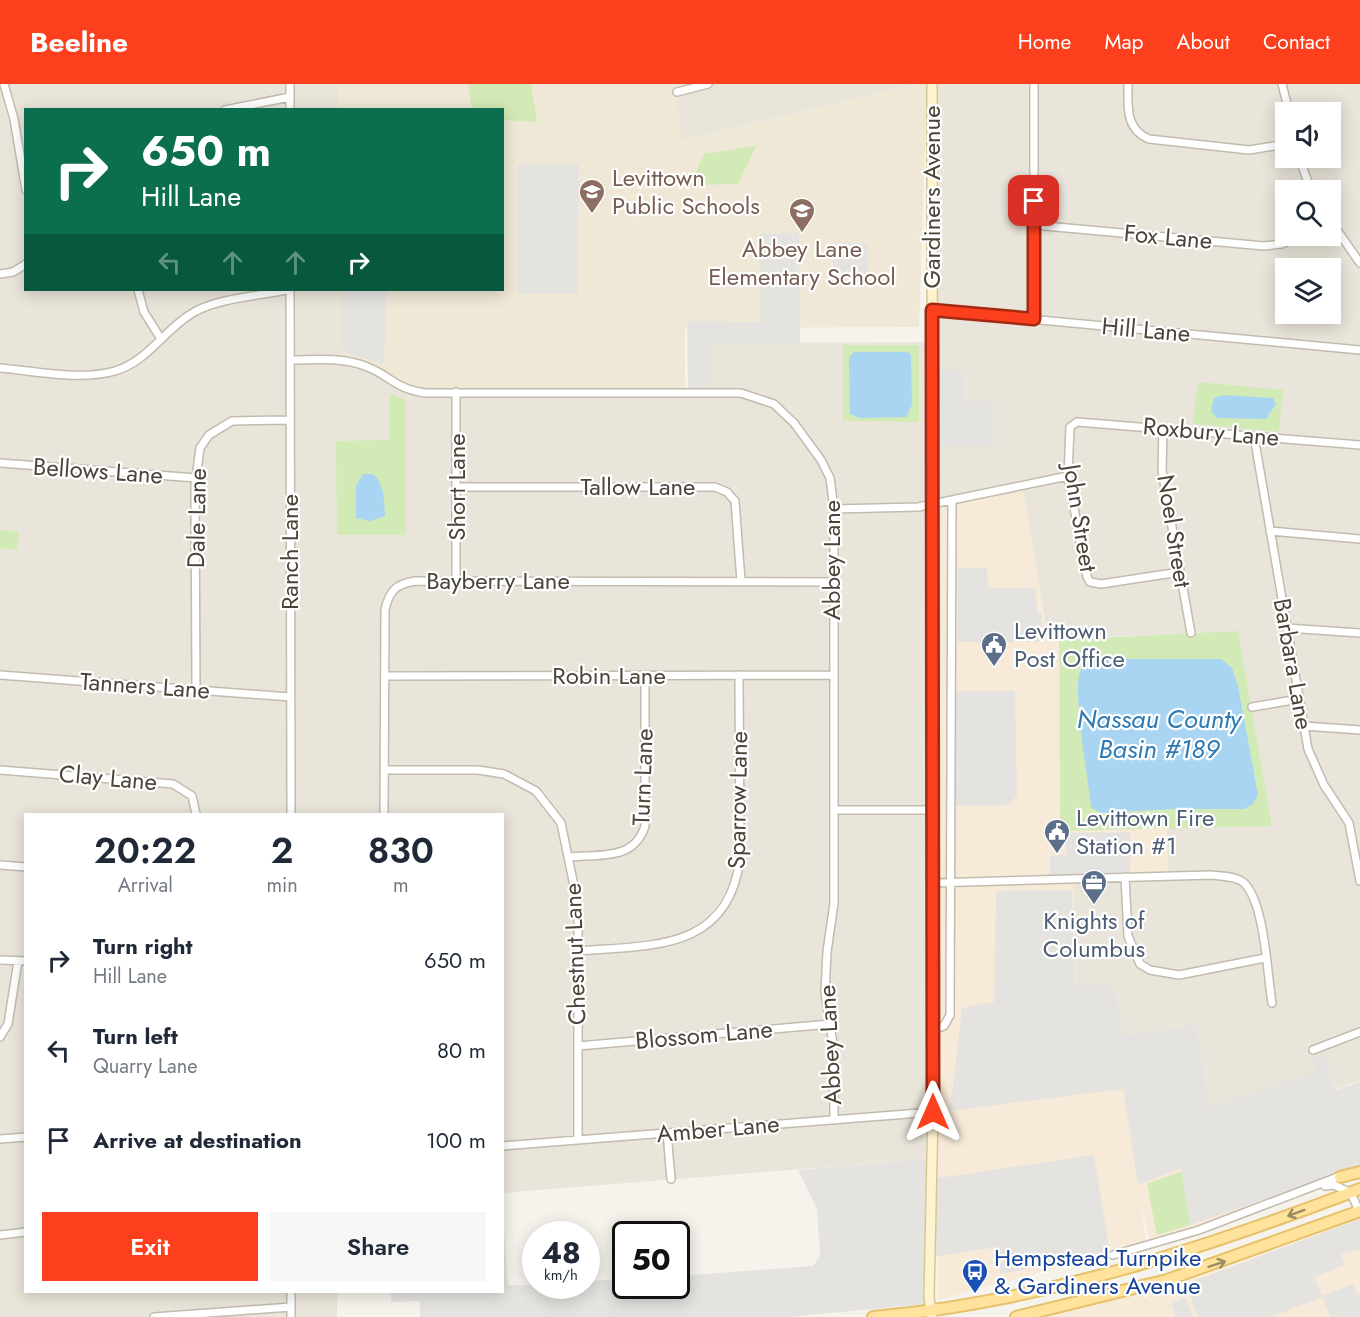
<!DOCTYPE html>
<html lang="en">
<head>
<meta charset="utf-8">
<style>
  body { margin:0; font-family:Jost,sans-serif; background:#f6f6f7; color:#1f2937; height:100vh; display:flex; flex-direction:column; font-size:22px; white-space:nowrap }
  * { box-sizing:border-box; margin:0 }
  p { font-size:20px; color:#747a83 }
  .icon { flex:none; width:33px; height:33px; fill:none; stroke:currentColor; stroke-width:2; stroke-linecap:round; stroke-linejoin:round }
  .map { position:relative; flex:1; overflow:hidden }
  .panel { position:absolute; left:24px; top:729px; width:480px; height:480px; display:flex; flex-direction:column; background:#fff; border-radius:0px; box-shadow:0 3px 15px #0003 }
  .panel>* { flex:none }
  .guide { position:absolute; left:24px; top:24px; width:480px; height:183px; border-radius:0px; box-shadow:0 3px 15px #0003; background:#0b6e4f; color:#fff; overflow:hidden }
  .fabs { position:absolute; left:1275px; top:18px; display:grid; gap:12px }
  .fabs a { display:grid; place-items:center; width:66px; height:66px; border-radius:0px; background:#fff; box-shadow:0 3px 15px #0003; font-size:30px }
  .speed { position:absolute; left:522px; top:1137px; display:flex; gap:12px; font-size:30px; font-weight:700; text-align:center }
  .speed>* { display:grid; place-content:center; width:78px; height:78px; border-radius:50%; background:#fff; box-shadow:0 3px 15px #0003; line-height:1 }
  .speed small { font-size:15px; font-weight:400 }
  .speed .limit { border:3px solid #111; border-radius:9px; background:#fff; color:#111 }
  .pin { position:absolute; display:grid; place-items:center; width:51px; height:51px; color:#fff; margin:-26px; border-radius:12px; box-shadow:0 3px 9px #0006 }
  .me { position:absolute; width:66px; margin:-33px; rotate:0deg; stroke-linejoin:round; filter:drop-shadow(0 0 4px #0008) }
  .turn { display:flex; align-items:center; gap:21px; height:126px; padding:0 18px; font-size:27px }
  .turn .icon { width:78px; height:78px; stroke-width:2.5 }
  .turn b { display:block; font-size:42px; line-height:51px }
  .lanes { display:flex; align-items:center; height:57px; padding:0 18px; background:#0003; justify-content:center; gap:30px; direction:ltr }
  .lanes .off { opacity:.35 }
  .eta { display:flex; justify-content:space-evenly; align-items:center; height:102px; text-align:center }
  .eta b { font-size:36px; font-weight:600; line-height:42px }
  .cta { display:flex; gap:12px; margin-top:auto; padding:12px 18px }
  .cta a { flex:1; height:69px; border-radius:0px; background:#fc3f1d; color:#fff; font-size:24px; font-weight:600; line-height:69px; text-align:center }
  .cta a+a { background:#f6f6f7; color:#1f2937 }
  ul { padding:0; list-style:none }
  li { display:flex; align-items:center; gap:18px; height:90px; padding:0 18px }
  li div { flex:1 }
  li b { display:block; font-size:22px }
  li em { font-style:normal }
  header { display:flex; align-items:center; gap:36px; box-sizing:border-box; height:84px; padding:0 30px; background:#fc3f1d; color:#fff }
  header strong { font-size:28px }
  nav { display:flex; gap:33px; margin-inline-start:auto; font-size:21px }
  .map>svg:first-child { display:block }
</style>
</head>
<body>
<header>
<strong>Beeline</strong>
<nav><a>Home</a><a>Map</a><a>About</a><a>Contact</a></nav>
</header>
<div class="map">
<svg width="1360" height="1233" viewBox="0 0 1360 1233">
  <rect width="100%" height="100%" fill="#f6f3ec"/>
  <!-- residential -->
  <path fill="#eae5da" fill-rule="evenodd" d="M0,0H338V25L26,26V206H340L515,302L706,304L707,259L927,258L928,1075L503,1109L502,730H26V1208H337V1233H0Z
    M675,0H916L681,57Z
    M935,0H1360V996L1215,1054L1196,940L1123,952L1075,901L1073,797L1168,794L1167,744L1272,741L1238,548L1048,555L1022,401L933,418ZM1286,28H1330V74H1286ZM1286,106H1330V152H1286ZM1286,184H1330V230H1286Z"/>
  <!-- commercial -->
  <path fill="#f7ead8" d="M1022,401L1048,555L1059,556L1060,747L1167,744L1168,794L1073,797L1076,903L1114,902L1139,1100L1244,1038L1360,996V1084L1150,1158L1141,1120L1146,1160L938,1216L933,418Z
    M1360,1135V1233H1033L1181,1200Z"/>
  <!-- education -->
  <path fill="#efe8d6" d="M338,0H675L682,57L916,0H927L919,243L685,244V308L408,306L364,281L341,275L340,206H502V26L338,25Z"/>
  <!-- green -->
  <path fill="#d2eab5" d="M468,0H531L537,38L503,36L502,26L472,25Z
    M756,62L738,100L690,101L704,70Z
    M843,261H919V338L843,337Z
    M1198,298L1283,306L1279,348L1193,340Z
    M390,310L406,316V451H337L336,357L390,356Z
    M0,446L19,448L17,466L0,464Z
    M1238,547L1272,742L1060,747L1059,556Z
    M1182,1087L1190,1141L1157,1151L1147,1100Z"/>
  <!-- parking -->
  <path fill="#e5e3e0" d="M579,80L578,210H517V81Z
    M799,149L800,260H710V306L688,307L687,237L760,238V150Z
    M834,159H868L867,196H833Z
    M341,206H387L384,280L341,267Z
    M936,287H963L964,318L994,317V362H937Z
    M958,484H987L988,504H1036L1037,529L1042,530L1041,558H958Z
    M952,607H1015L1017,712L1008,721L952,722Z
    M1130,748V790L1050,791V772L1066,771V749Z
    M1072,806L1075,901H1114L1123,952L1196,940L1210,1024L1317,988L1312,973L1324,969L1334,1007L1360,998V1082L1190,1141L1181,1084L1138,1101L1123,1005L950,1027L962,924L994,918L996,807Z
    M1094,1071L1110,1169L1000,1190L999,1163L930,1173L932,1095Z
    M928,1075L926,1220L788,1233H420V1217L391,1218V1208H502L503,1135L508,1201L586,1202L587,1197L625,1195L626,1202H676L677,1192L813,1182L820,1172L817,1125L798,1086Z
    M1360,1135V1165L1341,1170L1345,1181L1314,1193L1322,1212L1353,1200L1357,1210L1360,1209V1233H1330L1322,1213L1271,1233H1198L1186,1200Z
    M1186,1213L1193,1233H1176L1171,1219Z"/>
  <!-- water -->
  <path fill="#a9d4f2" d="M854,268H907L911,271L912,321L906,333L860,334L850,330L849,273Z
    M1224,311L1273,314L1276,320L1266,335L1217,334L1211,327L1214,314Z
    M363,390H373C385,400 384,417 385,432L370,437L356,434V402Z
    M1101,575H1221L1232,584L1238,602L1258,711L1253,720L1244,725H1173L1100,729L1091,723C1089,697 1071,605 1081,585C1085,577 1093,577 1101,575Z"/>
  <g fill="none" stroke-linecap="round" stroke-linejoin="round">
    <defs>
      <path id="street" d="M4,0L14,35L26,106
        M1128,0C1128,23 1125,45 1149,55L1249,66L1286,60
        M1282,0L1289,28
        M677,8L708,0
        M225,26L290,13
        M290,26V0
        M1299,74L1311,106
        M1330,136L1360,179
        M1034,141L1264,162L1282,160L1300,152
        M0,190L13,188L26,180
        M138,206L144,228L161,255
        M290,206L291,730
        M932,226L1360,266
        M1034,235V0
        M290,276C315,276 342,273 365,282C390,291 393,304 425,309H741L774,320L794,339L821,376L830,394L834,425V819L827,868L825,909L834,966V1035
        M0,284C36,287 79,297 115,287C149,277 166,243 196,227C222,214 258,212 286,206
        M1163,344L1162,387L1191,549
        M1254,352L1308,665L1324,701L1349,739L1360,797
        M0,379L196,394
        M457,403H715L727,408L735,417L741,497
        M834,425L918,423L1068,392
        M1270,447L1360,455
        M1180,488L1101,500L1090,498L1087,493L1068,392L1070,343L1077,338L1360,361
        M456,497V308
        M1287,544L1360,549
        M0,591L290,613
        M385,592L833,591
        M196,606L195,402L200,364L209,351L232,337L290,336
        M1252,623L1299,615
        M1304,642L1360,646
        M0,686L173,700L192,712L196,730
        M385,686H478L504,690L536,707L561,739L578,821V1056
        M834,726H932
        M384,730L385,526C389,507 396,500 415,497L832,498
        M569,773C600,770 634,777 645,742V592
        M0,781L26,783
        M1125,793L1128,852L1140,880L1150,886L1179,891L1265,874
        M932,799L1211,791C1221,792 1235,792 1243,798C1265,817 1267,890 1272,919
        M578,867C650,861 728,868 740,775L739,591
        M0,876L26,877
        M932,946L944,942L950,931L952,416
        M0,953L8,940L18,877
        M578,962L830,940
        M1313,966L1360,948
        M667,1049L671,1095
        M0,1055L26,1053
        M502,1062L933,1028
        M1325,1102L1334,1101L1351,1109L1359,1127
        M0,1151L26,1148
        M1113,1171L1199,1146L1343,1091
        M154,1233L291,1223
        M291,1233V1208"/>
      <path id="secondary" d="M932,0L933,1028L929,1213L932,1233"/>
      <path id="primary" d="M1340,1093L1360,1088
        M873,1233C1042,1218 1202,1165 1360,1105
        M1016,1233L1167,1196L1360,1127"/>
    </defs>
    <!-- street casing -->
    <use href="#street" stroke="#c2bbae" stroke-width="10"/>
    <!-- secondary casing -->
    <use href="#secondary" stroke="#d6c79b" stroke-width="12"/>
    <!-- primary casing -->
    <use href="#primary" stroke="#e6c16a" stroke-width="14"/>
    <!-- street -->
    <use href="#street" stroke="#fff" stroke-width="7"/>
    <!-- secondary -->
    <use href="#secondary" stroke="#fff3cd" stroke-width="9"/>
    <!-- primary -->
    <use href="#primary" stroke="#ffe39c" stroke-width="10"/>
  </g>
  <!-- one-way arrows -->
  <defs><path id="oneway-shaft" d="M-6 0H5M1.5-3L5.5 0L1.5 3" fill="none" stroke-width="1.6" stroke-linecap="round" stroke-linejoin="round" transform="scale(1.5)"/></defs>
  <g stroke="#9c8c66">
    <use href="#oneway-shaft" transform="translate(1296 1129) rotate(160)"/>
    <use href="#oneway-shaft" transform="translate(1217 1180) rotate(-19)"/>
  </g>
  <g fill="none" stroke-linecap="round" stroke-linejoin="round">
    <defs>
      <path id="route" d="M933,1028L932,226L1034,235V117"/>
    </defs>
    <!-- route casing -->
    <use href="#route" stroke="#a42913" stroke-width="15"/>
    <!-- route -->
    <use href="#route" stroke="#fc3f1d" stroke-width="10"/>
  </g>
  <!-- icons -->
  <defs>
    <symbol id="school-pin" viewBox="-11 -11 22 30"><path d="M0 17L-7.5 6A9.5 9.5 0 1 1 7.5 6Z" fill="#8d6e63" stroke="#fff"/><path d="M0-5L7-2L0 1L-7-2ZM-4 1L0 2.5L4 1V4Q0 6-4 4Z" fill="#fff"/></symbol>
    <symbol id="civic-pin" viewBox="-11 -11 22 30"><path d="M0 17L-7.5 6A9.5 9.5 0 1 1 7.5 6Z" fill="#5c6f8a" stroke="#fff"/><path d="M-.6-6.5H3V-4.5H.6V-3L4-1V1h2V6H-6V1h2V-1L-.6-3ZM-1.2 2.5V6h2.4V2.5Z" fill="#fff"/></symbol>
    <symbol id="office-pin" viewBox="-11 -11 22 30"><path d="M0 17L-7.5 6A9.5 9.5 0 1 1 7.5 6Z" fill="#5c6f8a" stroke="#fff"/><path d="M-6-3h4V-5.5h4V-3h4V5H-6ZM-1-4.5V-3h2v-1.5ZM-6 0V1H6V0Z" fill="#fff"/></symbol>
    <symbol id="bus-pin" viewBox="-11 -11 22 30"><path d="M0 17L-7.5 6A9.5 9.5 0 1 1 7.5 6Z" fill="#1a4fb4" stroke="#fff"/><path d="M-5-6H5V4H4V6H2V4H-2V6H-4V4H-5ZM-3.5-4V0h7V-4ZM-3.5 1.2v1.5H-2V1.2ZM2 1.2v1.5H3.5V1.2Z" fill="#fff"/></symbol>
  </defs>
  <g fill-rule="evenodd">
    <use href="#school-pin" x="577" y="93" width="30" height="40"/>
    <use href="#school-pin" x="787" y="112" width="30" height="40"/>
    <use href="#civic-pin" x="979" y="546" width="30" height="40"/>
    <use href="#civic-pin" x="1042" y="733" width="30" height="40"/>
    <use href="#office-pin" x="1079" y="784" width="30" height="40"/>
    <use href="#bus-pin" x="960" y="1173" width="30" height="40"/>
  </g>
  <g text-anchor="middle" stroke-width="4.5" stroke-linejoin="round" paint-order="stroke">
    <!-- education labels -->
    <g font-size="24" fill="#785e54" stroke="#fff" text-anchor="start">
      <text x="612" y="102">Levittown<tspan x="612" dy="28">Public Schools</tspan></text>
      <text x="802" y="173" text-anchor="middle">Abbey Lane<tspan x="802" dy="28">Elementary School</tspan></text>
    </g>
    <!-- street labels -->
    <g font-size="24" fill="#4b4439" stroke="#fff">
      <text transform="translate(932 113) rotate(-90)" y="8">Gardiners Avenue</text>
      <text transform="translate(1168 153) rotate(5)" y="8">Fox Lane</text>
      <text transform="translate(1146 246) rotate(5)" y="8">Hill Lane</text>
      <text transform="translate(1211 348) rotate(5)" y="8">Roxbury Lane</text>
      <text transform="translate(98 387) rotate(4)" y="8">Bellows Lane</text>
      <text transform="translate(457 403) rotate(-90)" y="8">Short Lane</text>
      <text x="638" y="411">Tallow Lane</text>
      <text transform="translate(197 434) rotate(-89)" y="8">Dale Lane</text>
      <text transform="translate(1080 434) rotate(81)" y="8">John Street</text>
      <text transform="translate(1174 447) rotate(81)" y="8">Noel Street</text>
      <text transform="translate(290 468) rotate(-90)" y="8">Ranch Lane</text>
      <text transform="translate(832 476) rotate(-90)" y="8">Abbey Lane</text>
      <text x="498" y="505">Bayberry Lane</text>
      <text transform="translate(1293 580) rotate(80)" y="8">Barbara Lane</text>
      <text x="609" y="600">Robin Lane</text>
      <text transform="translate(145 602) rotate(4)" y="8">Tanners Lane</text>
      <text transform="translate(643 693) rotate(-88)" y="8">Turn Lane</text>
      <text transform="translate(108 694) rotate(5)" y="8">Clay Lane</text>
      <text transform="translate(738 716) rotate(-89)" y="8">Sparrow Lane</text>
      <text transform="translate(575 870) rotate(-92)" y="8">Chestnut Lane</text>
      <text transform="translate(704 951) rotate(-5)" y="8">Blossom Lane</text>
      <text transform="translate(830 961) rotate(-93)" y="8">Abbey Lane</text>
      <text transform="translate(718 1045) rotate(-5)" y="8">Amber Lane</text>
    </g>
    <!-- service labels -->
    <g font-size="24" fill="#4e5e75" stroke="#fff" text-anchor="start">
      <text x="1014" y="555">Levittown<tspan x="1014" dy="28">Post Office</tspan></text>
      <text x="1076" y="742">Levittown Fire<tspan x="1076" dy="28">Station #1</tspan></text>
      <text x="1094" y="845" text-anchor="middle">Knights of<tspan x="1094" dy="28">Columbus</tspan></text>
    </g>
    <!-- transit labels -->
    <g font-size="24" fill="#164399" stroke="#fff" text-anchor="start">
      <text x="994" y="1182">Hempstead Turnpike<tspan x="994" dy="28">&amp; Gardiners Avenue</tspan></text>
    </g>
    <!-- water labels -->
    <g font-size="26" font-style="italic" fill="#2e7ab2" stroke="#fff">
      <text x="1159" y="644">Nassau County<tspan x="1159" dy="30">Basin #189</tspan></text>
    </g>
  </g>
</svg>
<div class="fabs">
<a><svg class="icon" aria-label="sound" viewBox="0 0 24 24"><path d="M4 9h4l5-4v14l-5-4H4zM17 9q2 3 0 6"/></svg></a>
<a><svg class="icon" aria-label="search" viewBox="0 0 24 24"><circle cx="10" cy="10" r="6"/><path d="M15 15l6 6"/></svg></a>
<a><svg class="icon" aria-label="layers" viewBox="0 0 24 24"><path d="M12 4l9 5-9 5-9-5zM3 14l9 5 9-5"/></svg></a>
</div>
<div class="speed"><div>48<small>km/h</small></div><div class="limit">50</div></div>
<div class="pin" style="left:1034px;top:117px;background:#d93025"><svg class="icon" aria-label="arrive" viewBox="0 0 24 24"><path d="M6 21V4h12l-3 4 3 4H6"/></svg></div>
<svg class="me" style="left:933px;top:1028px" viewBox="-20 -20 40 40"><path d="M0-17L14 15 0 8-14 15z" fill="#fc3f1d" stroke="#fff" stroke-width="4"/></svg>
<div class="guide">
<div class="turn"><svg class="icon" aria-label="right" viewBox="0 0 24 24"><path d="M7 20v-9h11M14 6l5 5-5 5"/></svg><div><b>650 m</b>Hill Lane</div></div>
<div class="lanes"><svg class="icon off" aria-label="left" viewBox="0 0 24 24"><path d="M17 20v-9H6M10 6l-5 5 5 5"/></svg><svg class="icon off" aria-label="ahead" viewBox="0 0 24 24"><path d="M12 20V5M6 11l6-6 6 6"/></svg><svg class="icon off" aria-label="ahead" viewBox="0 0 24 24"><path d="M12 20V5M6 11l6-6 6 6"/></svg><svg class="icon" aria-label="right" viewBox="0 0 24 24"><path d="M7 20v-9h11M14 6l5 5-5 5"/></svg></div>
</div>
<section class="panel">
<div class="eta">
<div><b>20:22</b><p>Arrival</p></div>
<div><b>2</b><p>min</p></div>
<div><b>830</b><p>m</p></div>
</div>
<ul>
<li><svg class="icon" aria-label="right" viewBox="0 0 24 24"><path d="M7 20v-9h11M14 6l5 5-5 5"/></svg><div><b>Turn right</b><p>Hill Lane</p></div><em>650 m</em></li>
<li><svg class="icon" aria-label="left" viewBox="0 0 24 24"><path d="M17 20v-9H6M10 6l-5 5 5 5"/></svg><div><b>Turn left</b><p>Quarry Lane</p></div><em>80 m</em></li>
<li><svg class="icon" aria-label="arrive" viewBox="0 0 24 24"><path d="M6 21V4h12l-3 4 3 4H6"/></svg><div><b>Arrive at destination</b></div><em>100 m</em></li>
</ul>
<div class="cta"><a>Exit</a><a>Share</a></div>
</section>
</div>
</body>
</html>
